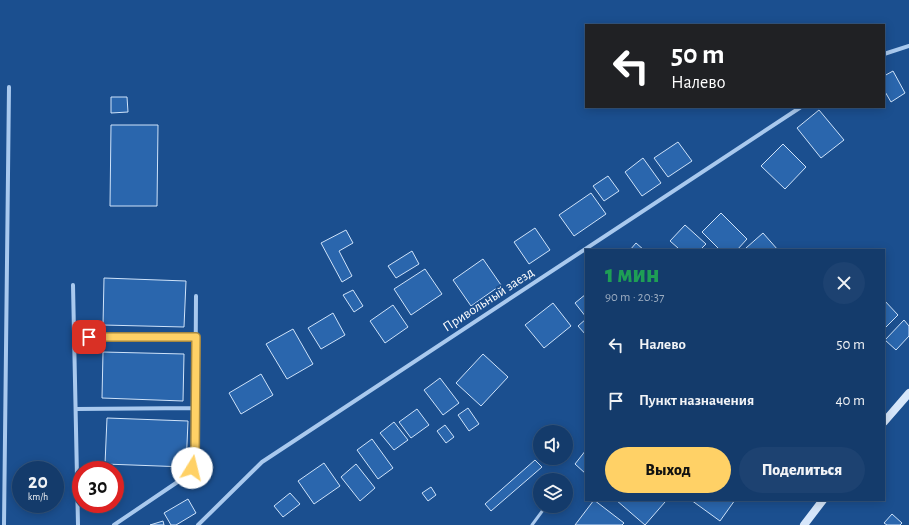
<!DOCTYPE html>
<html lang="ru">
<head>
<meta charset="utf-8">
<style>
  body { margin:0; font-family:"Alegreya Sans",sans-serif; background:#1d4271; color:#f1f3f6; height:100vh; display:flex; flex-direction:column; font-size:15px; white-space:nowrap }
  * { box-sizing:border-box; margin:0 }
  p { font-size:13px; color:#9dadc1 }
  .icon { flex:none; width:22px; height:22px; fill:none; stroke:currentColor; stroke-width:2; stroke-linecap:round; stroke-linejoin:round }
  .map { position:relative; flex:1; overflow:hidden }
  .panel { position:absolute; left:585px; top:249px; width:300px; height:252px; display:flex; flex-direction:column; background:#143b6b; border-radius:0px; box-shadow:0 2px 10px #0003,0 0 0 1px #33557e }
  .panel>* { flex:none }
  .banner { position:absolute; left:585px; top:24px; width:300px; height:84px; border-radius:0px; box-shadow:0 2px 10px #0003,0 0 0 1px #33557e; background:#202124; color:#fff; overflow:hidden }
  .buttons { position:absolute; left:533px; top:425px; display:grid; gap:8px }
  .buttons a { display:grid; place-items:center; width:40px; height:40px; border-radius:50%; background:#143b6b; box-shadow:0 2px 10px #0003,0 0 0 1px #33557e; font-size:20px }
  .speed { position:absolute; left:12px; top:461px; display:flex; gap:8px; font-size:20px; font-weight:700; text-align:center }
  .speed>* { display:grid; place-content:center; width:52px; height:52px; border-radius:50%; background:#143b6b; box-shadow:0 2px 10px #0003,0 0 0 1px #33557e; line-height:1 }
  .speed small { font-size:10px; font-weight:400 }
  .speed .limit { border:6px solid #d22; background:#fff; color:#111 }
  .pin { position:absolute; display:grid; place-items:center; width:34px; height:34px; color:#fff; margin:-17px; border-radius:8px; box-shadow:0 2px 6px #0006 }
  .me { position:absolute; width:44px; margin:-22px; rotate:9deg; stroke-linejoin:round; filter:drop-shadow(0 0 3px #0008) }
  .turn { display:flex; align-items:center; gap:14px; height:84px; padding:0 20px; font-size:18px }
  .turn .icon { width:52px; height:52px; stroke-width:2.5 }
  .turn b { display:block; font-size:28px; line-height:34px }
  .round { display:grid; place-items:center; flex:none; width:42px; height:42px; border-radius:21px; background:#1d4271 }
  .head { display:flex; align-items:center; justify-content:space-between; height:68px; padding:0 20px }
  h1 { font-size:24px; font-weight:800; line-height:30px; color:#1e9e55 }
  .cta { display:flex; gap:8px; margin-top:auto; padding:8px 20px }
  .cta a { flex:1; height:46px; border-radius:24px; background:#ffd166; color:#111; font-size:16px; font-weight:800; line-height:46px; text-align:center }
  .cta a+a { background:#1d4271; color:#f1f3f6 }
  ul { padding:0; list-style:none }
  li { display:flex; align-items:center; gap:12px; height:56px; padding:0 20px }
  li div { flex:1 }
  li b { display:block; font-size:15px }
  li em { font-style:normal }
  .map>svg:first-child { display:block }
</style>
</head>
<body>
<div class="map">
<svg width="909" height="525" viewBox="0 0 909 525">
  <rect width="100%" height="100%" fill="#1b4f8f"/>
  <!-- building -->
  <path fill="#2a66ad" stroke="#cfe3fa" d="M893,71L905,93L891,102L884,90V76Z
    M111,97H127L128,112L111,113Z
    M819,110L844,140L821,158L797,128Z
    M111,125H158L157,206H110Z
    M678,142L692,161L668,177L654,158Z
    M783,144L806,167L785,189L761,166Z
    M643,158L661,183L642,196L625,172Z
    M608,176L619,191L604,201L593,186Z
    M591,193L606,214L574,236L559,215Z
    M721,213L747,239L737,250H720L702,232Z
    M685,225L706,244L700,250H676L678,248L670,241Z
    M535,228L550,250L529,264L514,242Z
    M346,230L353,243L339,251L352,276L342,282L321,243Z
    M763,233L778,250H748L746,248Z
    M636,243L644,250H630Z
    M412,251L419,264L396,278L388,266Z
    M483,259L501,285L471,306L453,280Z
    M425,269L442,294L411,315L394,289Z
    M104,278L186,281L184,327L103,325Z
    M353,290L363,306L354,312L343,295Z
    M586,294V317L575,303Z
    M884,300L898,315L884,329Z
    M553,303L571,326L544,348L525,325Z
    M393,305L408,327L385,343L370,321Z
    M333,313L345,335L321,349L308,328Z
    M586,319V335L578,326Z
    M904,320L909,326V336L896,350L885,340Z
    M293,329L313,364L287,379L266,344Z
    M103,352L184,354L183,401L102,398Z
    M483,354L508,377L481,406L456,383Z
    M261,374L273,395L241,414L229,393Z
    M440,378L459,403L443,415L424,390Z
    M468,408L479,424L469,431L458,415Z
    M417,409L429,425L411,438L399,422Z
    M107,418L188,421L186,467L105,464Z
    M394,422L408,440L394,450L380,433Z
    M445,425L454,437L446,443L437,431Z
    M372,439L393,468L378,479L357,450Z
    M586,450V474L575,464Z
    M535,460L542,467L491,511L485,504Z
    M324,463L340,486L314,504L298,481Z
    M356,464L375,488L360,501L341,477Z
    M431,487L436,495L428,501L422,493Z
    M290,493L300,504L283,517L274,506Z
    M188,499L196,513L176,525H171L164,513Z
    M594,500L624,523L622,525H575Z
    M616,500H663L665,502L645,525Z
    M691,500H735L720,521Z
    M892,514L902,523L900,525H887L884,523Z
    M163,521L164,525H150Z"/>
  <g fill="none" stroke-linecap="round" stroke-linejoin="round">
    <!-- lane -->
    <path stroke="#a9c9ee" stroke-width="3" d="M532,525L546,506"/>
    <!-- street -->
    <path stroke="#a9c9ee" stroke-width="4" d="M884,54L909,46
      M73,285L78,525
      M74,337H196
      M76,409L195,408
      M4,525L9,87
      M114,525L179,481L192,468L195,459L196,296
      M198,525L262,462L801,107"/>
    <!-- secondary -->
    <path stroke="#d6e6fa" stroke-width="8" d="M884,422L909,393
      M804,525L823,500"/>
  </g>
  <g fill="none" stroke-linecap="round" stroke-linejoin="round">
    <defs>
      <path id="route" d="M89,337H196L195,459L192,468"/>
    </defs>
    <!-- route casing -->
    <use href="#route" stroke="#a68842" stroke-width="10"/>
    <!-- route -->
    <use href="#route" stroke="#ffd166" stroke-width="7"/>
  </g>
  <g text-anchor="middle" stroke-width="4" stroke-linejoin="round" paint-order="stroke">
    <!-- street labels -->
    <g font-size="14" fill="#fff" stroke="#1b4f8f">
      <text transform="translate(488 299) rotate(-33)" y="5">Привольный заезд</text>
    </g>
  </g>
</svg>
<div class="buttons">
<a><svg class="icon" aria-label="sound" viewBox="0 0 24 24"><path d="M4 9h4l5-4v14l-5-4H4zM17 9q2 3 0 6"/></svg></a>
<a><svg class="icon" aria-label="layers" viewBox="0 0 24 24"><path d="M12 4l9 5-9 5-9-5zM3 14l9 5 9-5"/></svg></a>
</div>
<div class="speed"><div>20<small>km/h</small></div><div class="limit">30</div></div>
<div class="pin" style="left:89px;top:337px;background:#d93025"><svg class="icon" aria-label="arrive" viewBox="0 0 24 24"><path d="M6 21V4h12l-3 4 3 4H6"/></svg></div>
<svg class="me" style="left:192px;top:468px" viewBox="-20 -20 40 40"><circle r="19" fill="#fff"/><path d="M0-13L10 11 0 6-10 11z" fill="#ffd166"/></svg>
<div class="banner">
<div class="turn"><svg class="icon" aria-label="left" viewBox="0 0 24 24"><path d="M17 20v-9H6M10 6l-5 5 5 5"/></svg><div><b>50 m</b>Налево</div></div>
</div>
<section class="panel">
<div class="head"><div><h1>1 мин</h1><p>90 m · 20:37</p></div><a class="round"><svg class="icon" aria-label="close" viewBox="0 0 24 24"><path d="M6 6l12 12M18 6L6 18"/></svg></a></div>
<ul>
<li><svg class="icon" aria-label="left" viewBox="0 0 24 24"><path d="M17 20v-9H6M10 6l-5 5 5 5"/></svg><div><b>Налево</b></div><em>50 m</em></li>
<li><svg class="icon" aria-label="arrive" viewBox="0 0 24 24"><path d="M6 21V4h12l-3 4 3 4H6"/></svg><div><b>Пункт назначения</b></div><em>40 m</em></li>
</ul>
<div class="cta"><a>Выход</a><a>Поделиться</a></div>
</section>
</div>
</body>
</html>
